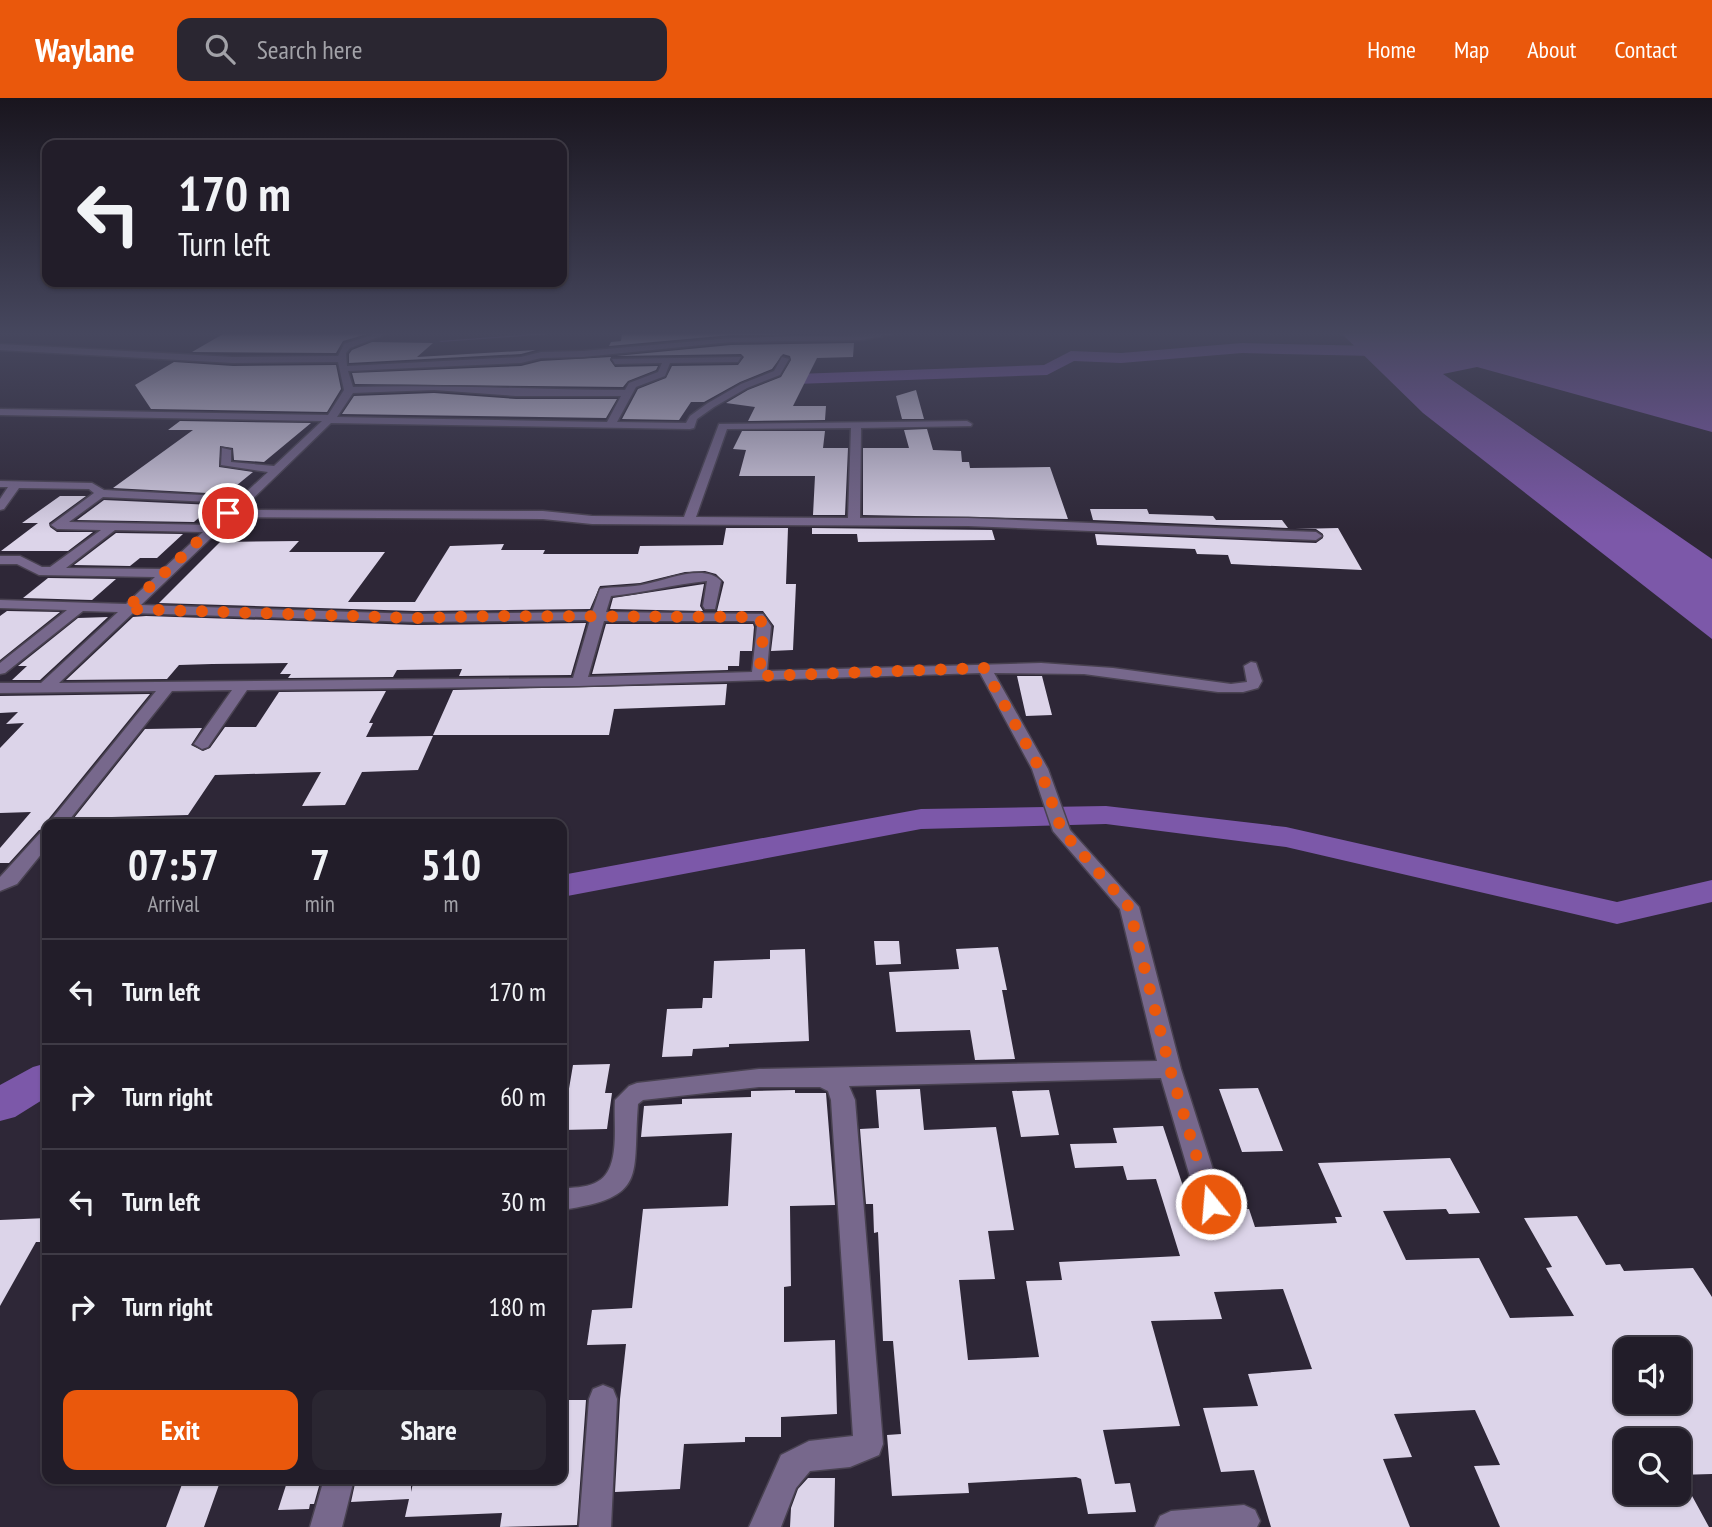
<!DOCTYPE html>
<html lang="en">
<head>
<meta charset="utf-8">
<style>
  body { margin:0; font-family:"PT Sans Narrow",sans-serif; background:#2a2631; color:#f1f3f6; height:100vh; display:flex; flex-direction:column; font-size:26px; white-space:nowrap }
  * { box-sizing:border-box; margin:0 }
  p { font-size:23px; color:#a2a2a8 }
  .icon { flex:none; width:38px; height:38px; fill:none; stroke:currentColor; stroke-width:2; stroke-linecap:round; stroke-linejoin:round }
  .map { position:relative; flex:1; overflow:hidden }
  .panel { position:absolute; left:42px; top:721px; width:525px; height:665px; display:flex; flex-direction:column; background:#221d29; border-radius:14px; box-shadow:0 2px 5px #0004,0 0 0 2px #3f3b46 }
  .panel>* { flex:none }
  .hud { position:absolute; left:42px; top:42px; width:525px; height:147px; border-radius:14px; box-shadow:0 2px 5px #0004,0 0 0 2px #3f3b46; background:#221d29; color:#f1f3f6; overflow:hidden }
  .fabs { position:absolute; left:1614px; top:1239px; display:grid; gap:14px }
  .fabs a { display:grid; place-items:center; width:77px; height:77px; border-radius:14px; background:#221d29; box-shadow:0 2px 5px #0004,0 0 0 2px #3f3b46; font-size:35px }
  .pin { position:absolute; display:grid; place-items:center; width:60px; height:60px; color:#fff; margin:-30px; border:4px solid #fff; border-radius:50%; box-shadow:0 2px 7px #0007 }
  .me { position:absolute; width:77px; margin:-38px; rotate:343deg; stroke-linejoin:round; filter:drop-shadow(0 0 5px #0008) }
  .turn { display:flex; align-items:center; gap:24px; height:147px; padding:0 21px; font-size:32px }
  .turn .icon { width:91px; height:91px; stroke-width:2.5 }
  .turn b { display:block; font-size:49px; line-height:60px }
  .eta { display:flex; justify-content:space-evenly; align-items:center; height:119px; text-align:center }
  .eta b { font-size:42px; font-weight:800; line-height:49px }
  .action { display:flex; gap:14px; margin-top:auto; padding:14px 21px }
  .action a { flex:1; height:80px; border-radius:14px; background:#ea580c; color:#fff; font-size:28px; font-weight:800; line-height:80px; text-align:center }
  .action a+a { background:#2a2631; color:#f1f3f6 }
  ul { padding:0; list-style:none }
  li { display:flex; align-items:center; gap:21px; height:105px; padding:0 21px; border-top:2px solid #3f3b46 }
  li div { flex:1 }
  li b { display:block; font-size:26px }
  li em { font-style:normal }
  header { display:flex; align-items:center; gap:42px; box-sizing:border-box; height:98px; padding:0 35px; background:#ea580c; color:#fff }
  header strong { font-size:33px }
  nav { display:flex; gap:38px; margin-inline-start:auto; font-size:24px }
  .search { width:490px; height:63px; background:#2a2631; display:flex; align-items:center; gap:18px; box-sizing:border-box; padding:0 24px; border-radius:14px; color:#a2a2a8; font-size:26px }
  .map>svg:first-child { display:block }
</style>
</head>
<body>
<header>
<strong>Waylane</strong>
<div class="search"><svg class="icon" aria-label="search" viewBox="0 0 24 24"><circle cx="10" cy="10" r="6"/><path d="M15 15l6 6"/></svg>Search here</div>
<nav><a>Home</a><a>Map</a><a>About</a><a>Contact</a></nav>
</header>
<div class="map">
<svg width="1712" height="1429" viewBox="0 0 1712 1429">
  <rect width="100%" height="100%" fill="#2e2737"/>
  <!-- water -->
  <path fill="#7c58a9" d="M1342,236H1712V334L1477,269L1443,276L1712,461V541L1423,315Z"/>
  <g fill="none" stroke-linecap="round" stroke-linejoin="round">
    <!-- stream -->
    <path fill="#7c58a9" fill-rule="evenodd" d="M533,236H551L441,244L439,243Z"/>
    <!-- canal -->
    <path fill="#7c58a9" fill-rule="evenodd" d="M1242,245L1375,248L1383,253L1375,258L1242,255L1121,265L1074,263L1047,277L796,286L788,281L796,276L1044,267L1071,253L1121,255Z
      M1106,708L1286,729L1617,804L1712,782V804L1617,826L1286,749L1106,726L921,731L562,799V777L921,711Z
      M47,965V999L15,1019L0,1023V987L33,969Z"/>
  </g>
  <!-- building -->
  <path fill="#dcd4e9" fill-rule="evenodd" d="M223,236H367L343,243L336,255L192,254Z
    M622,236H795L731,237L609,248L611,244L621,243Z
    M372,244L433,245L417,259L536,252L521,256L349,265V256L352,252Z
    M854,245L853,259L817,260L793,308H826L825,322L748,323L755,309L726,305L748,292L781,279L791,262L790,258L783,256L772,271L740,284L704,304H691L679,322L622,321L638,291L666,280L672,268L738,267L744,259L741,256L616,258L731,247Z
    M611,259L610,262L615,269L658,268L656,272L628,283L623,289L355,286L352,275L521,268L541,263Z
    M174,264L233,268L336,267L341,291L327,314L151,311L135,287Z
    M916,292L924,321H902L896,298Z
    M434,295L516,301H617L606,320L342,316L354,298Z
    M180,323L311,325L264,364L234,362L233,350L220,348L219,369L253,374L226,396L113,390L193,332H168Z
    M927,331L933,352L961,353L962,364H969L970,370L1050,369L1068,421L863,417V350H909L904,332Z
    M742,333H825L823,350H848L845,417H813L815,378H739L746,352L733,351Z
    M60,398H86L49,425L50,429L57,434H93L68,453H1L38,425H22Z
    M104,402L213,407L194,424L77,422Z
    M1090,411H1147L1149,416L1213,418L1216,422H1282L1288,430L1093,422Z
    M726,430H788L786,486H796L793,552L771,553L774,528L763,513H717L724,484L716,476L705,473L685,474L640,485L600,488L590,511L416,513L159,505L220,444L299,443L289,454H385L348,504H415L450,448L504,446L501,452H545L543,456H638L640,448L723,447Z
    M812,430L992,432L995,442L858,444L857,436H812Z
    M1338,430L1362,472L1231,466L1228,457L1197,456L1195,451L1097,447L1095,436L1316,445L1323,440V436L1316,431H1295Z
    M116,435L183,436L157,460H140L130,468L74,467Z
    M48,480L116,481L92,502L23,500Z
    M704,486L700,508L703,513L610,511L613,500Z
    M7,513L60,514L0,562V518Z
    M146,518L416,527L586,525L571,577L459,578L462,571L397,572L393,579L288,580L291,576H280L288,565L212,566L179,567L167,581L66,582L133,519Z
    M108,519L40,582H12L27,568H18L78,520Z
    M606,526H753L754,529L752,553H740L739,568H728V572L592,576Z
    M1017,578H1042L1052,617L1026,618Z
    M727,586L725,607L614,611L609,637H433L453,592Z
    M386,593L369,625H373L366,639L433,638L418,672L362,674L345,707L302,708L321,674L215,677L188,717L74,720L145,631L202,630L191,647L203,653L210,650L225,629H256L279,594Z
    M150,596L46,724L47,731L39,732L9,765H0V750L31,714L0,715V650L24,625L6,626L18,614L0,615V598Z
    M874,843H899L901,866L876,867Z
    M998,849L1007,892H1002L1015,961L975,962L970,932L896,934L889,874L959,871L956,851Z
    M805,851L809,943L729,946V949L693,951L692,958L662,959L667,911L702,910L703,900H712L714,863L770,861V852Z
    M610,966L605,995H612L607,1031L562,1032L573,967Z
    M1258,990L1283,1053L1242,1054L1219,991Z
    M920,991L924,1032L996,1029L1014,1132L988,1133L995,1181L959,1182L968,1262L1039,1259L1026,1183L1062,1182L1059,1164L1180,1158L1156,1081L1127,1082L1123,1068L1075,1070L1070,1046L1117,1045L1113,1030L1163,1028L1189,1106H1195L1200,1115L1210,1119L1221,1116L1224,1112L1249,1111L1255,1129L1337,1125L1335,1119H1342L1318,1065L1450,1060L1480,1115L1449,1116L1446,1111L1383,1113L1406,1162L1479,1160L1510,1220L1574,1218L1546,1170L1552,1169L1524,1120L1577,1118L1606,1167L1620,1166L1624,1173L1693,1170L1712,1199V1376L1678,1377V1342H1626V1400L1691,1396L1709,1429H1500L1474,1368L1500,1367L1475,1312L1394,1316L1412,1359L1383,1361L1410,1429H1271L1254,1372L1221,1374L1203,1310L1258,1308L1248,1276L1312,1271L1283,1191L1214,1194L1222,1221L1151,1223L1180,1328L1103,1332L1115,1386L1130,1385L1136,1414L1088,1416L1081,1381L1076,1379L968,1385L969,1395L892,1398L887,1337L901,1336L893,1243H883L878,1134L874,1135L873,1106H866L860,1031L879,1030L876,992ZM1626,1251H1678V1304H1626Z
    M795,992V995H826L835,1107L790,1108L791,1188L784,1189V1244L835,1242L837,1316L781,1319V1339H745V1344L684,1346L680,1391L615,1394L620,1301L626,1246L587,1247L592,1212L632,1210L643,1111L728,1108L732,1035L641,1039L644,1008L682,1006V1001L751,999V993Z
    M1049,992L1059,1037L1021,1039L1012,993Z
    M47,1120V1144H36L0,1208V1122Z
    M562,1302H586L577,1427L500,1429L502,1415L405,1419L409,1401L351,1404L356,1381H411V1394L414,1381H562Z
    M808,1380H835L834,1429H790L791,1410L798,1391Z
    M184,1381H221L204,1429H166Z
    M288,1381H321L314,1406H310L309,1411L278,1412Z"/>
  <g fill="none" stroke-linecap="round" stroke-linejoin="round">
    <defs>
      <path id="minor" d="M375,236H386L350,250L346,255L347,268L521,259L541,254L583,253L731,240L892,236L862,242L731,244L583,259L541,260L521,265L348,273L353,289C444,286 534,292 625,292L629,285L658,274L662,265L615,266L612,261L741,259L738,264L670,265L665,278L636,289L617,324L686,325L690,318L708,305L741,286L774,273L782,259L789,261L780,277L747,290L714,309L697,321L694,330L690,331L331,325L241,412L543,413L592,418L684,419L719,326L967,323L972,326L971,328L861,330L860,420H968L1316,434L1322,438L1316,442L968,428L592,426L543,421L233,419L141,507L416,516L592,514L600,491C615,488 631,490 646,486C666,482 705,465 721,483L715,511H705L703,508L707,483C674,486 644,495 611,498L606,514L763,516L771,528L767,573L1041,565L1113,570L1231,586L1247,584L1244,568L1251,564L1256,565L1262,583L1258,590L1243,594H1218L1084,576L994,575L1048,671L1070,732L1139,809L1181,971L1224,1106L1220,1114L1211,1117L1202,1114L1198,1106L1161,980L849,988L855,1002L883,1346L879,1357L850,1369L810,1373L796,1390L781,1429H749L781,1357L809,1343L853,1338L831,1002L828,993L820,989H759L643,1002L638,1006C632,1079 649,1099 562,1112V1091C572,1089 585,1090 595,1085C622,1074 613,1026 615,1002L629,988L637,985L759,971L1157,963L1120,811L1053,733L1032,671L980,575L579,588L247,592L208,649L202,651L194,646L232,592L172,593L66,726H48L156,593L0,595V585H41L118,514L83,513L5,575L0,576V565L67,512L0,510V502L126,506L155,479L39,477L17,466H0V458H20L42,469H50L101,432L57,431L51,427L94,395L89,391L19,390L4,411L0,412V401L8,389H0V383L92,385L104,392L241,399L268,374L221,367L222,350L231,352V364L274,368L322,323L0,317V311L328,317L344,292L338,264L233,265L0,252V246L233,259L338,258L344,246ZM434,292L516,298H621L607,324L337,319L353,295ZM851,330L848,420L696,419L727,331ZM103,399L234,405L210,427L69,424ZM115,432L203,434L163,471L66,470ZM133,515L416,524L590,522L573,580L59,585ZM604,523H754L757,528L752,574L588,579Z
        M47,733V749L17,786L0,793V779L41,734Z
        M603,1287L613,1291L617,1301L611,1429H579L589,1301L593,1291Z
        M324,1381H354L342,1429H310Z
        M1244,1407L1255,1412L1260,1423L1257,1429H1155L1160,1418L1171,1413Z"/>
    </defs>
    <!-- minor casing -->
    <use href="#minor" stroke="#494251" stroke-width="3"/>
    <!-- minor -->
    <use href="#minor" fill="#77688c" fill-rule="evenodd"/>
  </g>
  <!-- sky -->
  <linearGradient id="sky" x2="0" y2="1"><stop stop-color="#19151e"/><stop offset="0.54" stop-color="#46475e"/><stop offset="1" stop-color="#46475e" stop-opacity="0"/></linearGradient>
  <rect width="1712" height="436" fill="url(#sky)"/>
  <g fill="none" stroke-linecap="round" stroke-linejoin="round">
    <!-- route -->
    <path stroke="#ea580c" stroke-width="12" stroke-dasharray="0 21.6" d="M228,415L126,511L416,520L491,518L758,519L764,528L759,578L984,570L1040,671L1062,733L1129,809L1170,971L1211,1106"/>
  </g>
</svg>
<div class="fabs">
<a><svg class="icon" aria-label="sound" viewBox="0 0 24 24"><path d="M4 9h4l5-4v14l-5-4H4zM17 9q2 3 0 6"/></svg></a>
<a><svg class="icon" aria-label="search" viewBox="0 0 24 24"><circle cx="10" cy="10" r="6"/><path d="M15 15l6 6"/></svg></a>
</div>
<div class="pin" style="left:228px;top:415px;background:#d93025"><svg class="icon" aria-label="arrive" viewBox="0 0 24 24"><path d="M6 21V4h12l-3 4 3 4H6"/></svg></div>
<svg class="me" style="left:1211px;top:1106px" viewBox="-20 -20 40 40"><circle r="17" fill="#ea580c" stroke="#fff" stroke-width="3"/><path d="M0-11L8 9 0 5-8 9z" fill="#fff"/></svg>
<div class="hud">
<div class="turn"><svg class="icon" aria-label="left" viewBox="0 0 24 24"><path d="M17 20v-9H6M10 6l-5 5 5 5"/></svg><div><b>170 m</b>Turn left</div></div>
</div>
<section class="panel">
<div class="eta">
<div><b>07:57</b><p>Arrival</p></div>
<div><b>7</b><p>min</p></div>
<div><b>510</b><p>m</p></div>
</div>
<ul>
<li><svg class="icon" aria-label="left" viewBox="0 0 24 24"><path d="M17 20v-9H6M10 6l-5 5 5 5"/></svg><div><b>Turn left</b></div><em>170 m</em></li>
<li><svg class="icon" aria-label="right" viewBox="0 0 24 24"><path d="M7 20v-9h11M14 6l5 5-5 5"/></svg><div><b>Turn right</b></div><em>60 m</em></li>
<li><svg class="icon" aria-label="left" viewBox="0 0 24 24"><path d="M17 20v-9H6M10 6l-5 5 5 5"/></svg><div><b>Turn left</b></div><em>30 m</em></li>
<li><svg class="icon" aria-label="right" viewBox="0 0 24 24"><path d="M7 20v-9h11M14 6l5 5-5 5"/></svg><div><b>Turn right</b></div><em>180 m</em></li>
</ul>
<div class="action"><a>Exit</a><a>Share</a></div>
</section>
</div>
</body>
</html>
